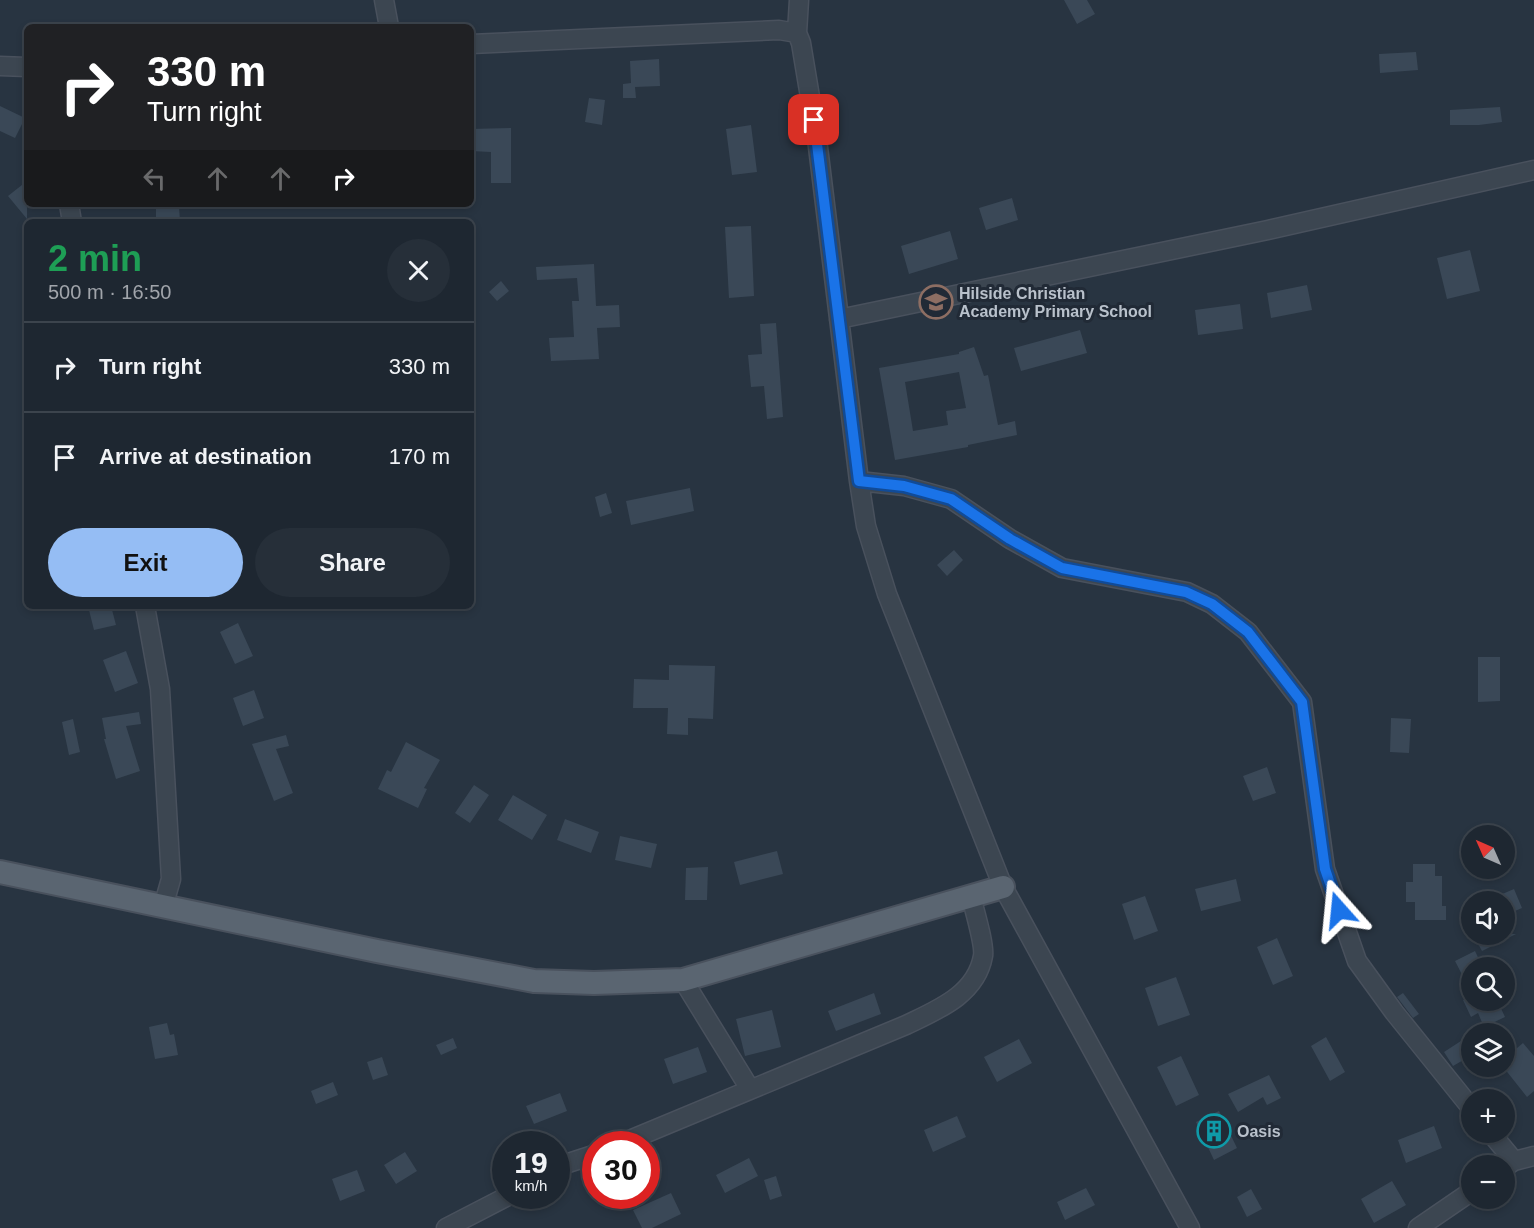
<!DOCTYPE html>
<html lang="en">
<head>
<meta charset="utf-8">
<style>
  body { margin:0; font-family:Arial,sans-serif; background:#262f39; color:#f1f3f6; height:100vh; display:flex; flex-direction:column; font-size:22px; white-space:nowrap }
  * { box-sizing:border-box; margin:0 }
  p { font-size:20px; color:#a1a5ab }
  .icon { flex:none; width:33px; height:33px; fill:none; stroke:currentColor; stroke-width:2; stroke-linecap:round; stroke-linejoin:round }
  .map { position:relative; flex:1; overflow:hidden }
  .panel { position:absolute; left:24px; top:219px; width:450px; height:390px; display:flex; flex-direction:column; background:#1e2731; border-radius:9px; box-shadow:0 3px 9px #0003,0 0 0 2px #3c444d }
  .panel>* { flex:none }
  .hud { position:absolute; left:24px; top:24px; width:450px; height:183px; border-radius:9px; box-shadow:0 3px 9px #0003,0 0 0 2px #3c444d; background:#202124; color:#fff; overflow:hidden }
  .needle { width:39px; rotate:315deg }
  .fabs { position:absolute; left:1461px; top:825px; display:grid; gap:12px }
  .fabs a { display:grid; place-items:center; width:54px; height:54px; border-radius:50%; background:#1e2731; box-shadow:0 3px 9px #0003,0 0 0 2px #3c444d; font-size:30px }
  .speed { position:absolute; left:492px; top:1131px; display:flex; gap:12px; font-size:30px; font-weight:700; text-align:center }
  .speed>* { display:grid; place-content:center; width:78px; height:78px; border-radius:50%; background:#1e2731; box-shadow:0 3px 9px #0003,0 0 0 2px #3c444d; line-height:1 }
  .speed small { font-size:15px; font-weight:400 }
  .speed .limit { border:9px solid #d22; background:#fff; color:#111 }
  .pin { position:absolute; display:grid; place-items:center; width:51px; height:51px; color:#fff; margin:-26px; border-radius:12px; box-shadow:0 3px 9px #0006 }
  .me { position:absolute; width:66px; margin:-33px; rotate:342deg; stroke-linejoin:round; filter:drop-shadow(0 0 4px #0008) }
  .turn { display:flex; align-items:center; gap:21px; height:126px; padding:0 24px; font-size:27px }
  .turn .icon { width:78px; height:78px; stroke-width:2.5 }
  .turn b { display:block; font-size:42px; line-height:51px }
  .lanes { display:flex; align-items:center; height:57px; padding:0 24px; background:#0003; justify-content:center; gap:30px; direction:ltr }
  .lanes .off { opacity:.35 }
  .round { display:grid; place-items:center; flex:none; width:63px; height:63px; border-radius:32px; background:#262f39 }
  .head { display:flex; align-items:center; justify-content:space-between; height:102px; padding:0 24px }
  h1 { font-size:36px; font-weight:600; line-height:45px; color:#1e9e55 }
  .button { display:flex; gap:12px; margin-top:auto; padding:12px 24px }
  .button a { flex:1; height:69px; border-radius:36px; background:#95bdf4; color:#111; font-size:24px; font-weight:600; line-height:69px; text-align:center }
  .button a+a { background:#262f39; color:#f1f3f6 }
  ul { padding:0; list-style:none }
  li { display:flex; align-items:center; gap:18px; height:90px; padding:0 24px; border-top:2px solid #3c444d }
  li div { flex:1 }
  li b { display:block; font-size:22px }
  li em { font-style:normal }
  .map>svg:first-child { display:block }
</style>
</head>
<body>
<div class="map">
<svg width="1534" height="1228" viewBox="0 0 1534 1228">
  <rect width="100%" height="100%" fill="#283441"/>
  <!-- building -->
  <path fill="#3a4857" fill-rule="evenodd" d="M1064,0H1087L1095,14L1077,24Z
    M1416,52L1418,70L1380,73L1379,54Z
    M659,59L660,86L635,87L636,98H623V84L631,83L630,61Z
    M589,98L605,100L602,125L585,122Z
    M0,106L25,118L15,138L0,131Z
    M1500,107L1502,122L1479,125H1450V110Z
    M751,125L757,172L732,175L726,129Z
    M511,128V183H491V152L471,151V129Z
    M27,181V219L8,196Z
    M1012,198L1018,220L986,230L979,208Z
    M179,206L180,222H156V207Z
    M751,226L754,296L729,298L725,227Z
    M950,231L958,259L909,274L901,246Z
    M1470,250L1480,291L1447,299L1437,258Z
    M594,264L596,306L619,305L620,327L597,328L599,359L551,361L549,338L574,337L572,301H579L577,278L537,280L536,267Z
    M501,281L509,291L497,301L489,292Z
    M1307,285L1312,310L1271,318L1267,293Z
    M1240,304L1243,329L1198,335L1195,310Z
    M776,323L783,417L767,419L764,386L751,387L748,355L762,354L760,324Z
    M1080,330L1087,353L1021,371L1014,348Z
    M974,347L984,376L988,375L998,425L1015,421L1017,435L968,445V447L895,460L879,368L959,354V352ZM959,372L966,408L946,411L948,425L913,431L905,382Z
    M690,488L694,511L631,525L626,501Z
    M606,493L612,513L600,517L595,497Z
    M954,550L963,560L947,576L937,565Z
    M88,606H111L116,625L94,630Z
    M238,623L253,656L235,664L220,632Z
    M126,651L138,683L115,692L103,660Z
    M1478,657H1500V701L1478,702Z
    M669,665L715,666L713,719L688,718V735L667,734L668,708H633L634,679L669,680Z
    M254,690L264,718L243,726L233,698Z
    M139,712L141,724L126,726L140,771L116,779L104,739H106L102,718Z
    M1391,718L1411,719L1409,753L1390,752Z
    M73,719L80,752L69,755L62,722Z
    M286,735L289,746L276,749L293,793L274,801L252,744Z
    M406,742L440,760L424,788L427,789L418,808L378,789L387,770L391,772Z
    M1267,767L1276,793L1253,801L1243,776Z
    M474,785L489,795L470,823L455,813Z
    M513,795L547,815L532,840L498,820Z
    M565,819L599,832L591,853L557,840Z
    M620,836L657,844L651,868L615,860Z
    M777,851L783,874L740,885L734,862Z
    M1413,864H1435V876H1442V906H1446V920H1415V902H1406V882H1413Z
    M708,867L707,900H685L686,868Z
    M1236,879L1241,901L1201,911L1195,889Z
    M1514,889L1522,908L1508,914L1504,902L1500,895Z
    M1145,896L1158,931L1134,940L1122,904Z
    M1482,934H1516L1482,951L1475,938Z
    M1277,938L1293,976L1273,985L1257,947Z
    M1475,951L1483,968H1472V994L1455,961Z
    M1176,977L1190,1015L1158,1026L1145,988Z
    M874,993L881,1014L836,1031L828,1011Z
    M1403,993L1419,1014L1413,1018L1397,997Z
    M1463,1000H1497L1505,1017L1484,1027L1478,1013L1471,1017Z
    M772,1010L781,1047L745,1056L736,1019Z
    M167,1023L170,1035L174,1034L178,1055L155,1059L149,1027Z
    M1326,1037L1345,1072L1330,1081L1311,1046Z
    M453,1038L457,1048L441,1055L436,1045Z
    M1019,1039L1032,1063L997,1082L984,1057Z
    M1464,1039L1472,1055L1453,1066L1444,1052Z
    M1523,1043L1534,1056V1091L1527,1097L1504,1068V1059Z
    M698,1047L707,1072L673,1084L664,1059Z
    M1181,1056L1199,1095L1176,1106L1157,1067Z
    M382,1057L388,1075L373,1080L367,1062Z
    M1269,1075L1281,1098L1267,1105L1263,1097L1238,1112L1228,1094Z
    M333,1082L338,1095L316,1104L311,1091Z
    M560,1093L567,1111L534,1124L526,1106Z
    M1219,1111L1237,1148L1214,1160L1196,1122Z
    M957,1116L966,1137L933,1152L924,1130Z
    M1434,1126L1442,1148L1406,1163L1398,1140Z
    M405,1152L417,1171L396,1184L384,1165Z
    M749,1158L758,1176L725,1193L716,1175Z
    M357,1170L365,1191L340,1201L332,1179Z
    M776,1176L782,1196L770,1200L764,1180Z
    M1392,1181L1406,1205L1374,1223L1361,1199Z
    M1086,1188L1095,1205L1065,1220L1057,1202Z
    M1251,1189L1262,1209L1247,1217L1237,1197Z
    M671,1193L681,1214L652,1228H642L633,1210Z"/>
  <g fill="none" stroke-linecap="round" stroke-linejoin="round">
    <defs>
      <path id="minor" d="M384,0L389,27
        M799,0L797,33L801,43L817,139L859,481L866,526L887,594L1003,887L1190,1228
        M471,44L779,30L797,33
        M0,66L27,67
        M69,204L72,222
        M839,319L1268,230L1534,170
        M859,481L904,486L951,499L1010,539L1062,568L1187,592L1212,604L1248,632L1302,702L1325,869L1357,961L1394,1012L1472,1109
        M145,606L160,689L171,879L163,907
        M683,980L750,1089
        M1490,1132L1514,1161
        M620,1144L906,1025C937,1010 976,995 983,956C985,945 974,909 971,896
        M556,1167L596,1154
        M1504,1168L1514,1161L1534,1156
        M446,1228L508,1196
        M1418,1228L1472,1191"/>
      <path id="major" d="M0,872L377,951L534,981L594,983L683,980L1003,887"/>
    </defs>
    <!-- minor casing -->
    <use href="#minor" stroke="#49515d" stroke-width="21"/>
    <!-- major casing -->
    <use href="#major" stroke="#49515d" stroke-width="26"/>
    <!-- minor -->
    <use href="#minor" stroke="#3c4651" stroke-width="18"/>
    <!-- major -->
    <use href="#major" stroke="#5a6571" stroke-width="22"/>
  </g>
  <g fill="none" stroke-linecap="round" stroke-linejoin="round">
    <defs>
      <path id="route" d="M814,120L859,481L904,486L951,499L1010,539L1062,568L1186,592L1212,604L1248,632L1302,702L1325,869L1339,910"/>
    </defs>
    <!-- route casing -->
    <use href="#route" stroke="#114b97" stroke-width="15"/>
    <!-- route -->
    <use href="#route" stroke="#1a73e8" stroke-width="10"/>
  </g>
  <!-- icons -->
  <defs>
    <symbol id="school-ring" viewBox="-11 -11 22 22"><circle r="9.5" fill="#212a36" stroke="#8d6e63" stroke-width="1.5"/><path d="M0-5L7-2L0 1L-7-2ZM-4 1L0 2.5L4 1V4Q0 6-4 4Z" fill="#8d6e63"/></symbol>
    <symbol id="building-ring" viewBox="-11 -11 22 22"><circle r="9.5" fill="#212a36" stroke="#0f9aa8" stroke-width="1.5"/><path d="M-4-6H4V6H1V3H-1V6H-4ZM-2.5-4.3h1.7v1.8h-1.7ZM.8-4.3h1.7v1.8H.8ZM-2.5-1h1.7V.8h-1.7ZM.8-1h1.7V.8H.8Z" fill="#0f9aa8"/></symbol>
  </defs>
  <g fill-rule="evenodd">
    <use href="#school-ring" x="917" y="283" width="38" height="38"/>
    <use href="#building-ring" x="1195" y="1112" width="38" height="38"/>
  </g>
  <g text-anchor="middle" stroke-width="6" stroke-linejoin="round" paint-order="stroke">
    <!-- poi labels -->
    <g font-size="16" font-weight="bold" fill="#b9c1cb" stroke="#212a36" text-anchor="start">
      <text x="959" y="299">Hilside Christian<tspan x="959" dy="18">Academy Primary School</tspan></text>
      <text x="1237" y="1137">Oasis</text>
    </g>
  </g>
</svg>
<div class="fabs">
<a><svg class="needle" viewBox="-14 -14 28 28"><path d="M0-13l5 13h-10z" fill="#e53935"/><path d="M0 13l5-13h-10z" fill="#a1a5ab"/></svg></a>
<a><svg class="icon" aria-label="sound" viewBox="0 0 24 24"><path d="M4 9h4l5-4v14l-5-4H4zM17 9q2 3 0 6"/></svg></a>
<a><svg class="icon" aria-label="search" viewBox="0 0 24 24"><circle cx="10" cy="10" r="6"/><path d="M15 15l6 6"/></svg></a>
<a><svg class="icon" aria-label="layers" viewBox="0 0 24 24"><path d="M12 4l9 5-9 5-9-5zM3 14l9 5 9-5"/></svg></a>
<a>+</a>
<a>−</a>
</div>
<div class="speed"><div>19<small>km/h</small></div><div class="limit">30</div></div>
<div class="pin" style="left:814px;top:120px;background:#d93025"><svg class="icon" aria-label="arrive" viewBox="0 0 24 24"><path d="M6 21V4h12l-3 4 3 4H6"/></svg></div>
<svg class="me" style="left:1339px;top:910px" viewBox="-20 -20 40 40"><path d="M0-17L14 15 0 8-14 15z" fill="#1a73e8" stroke="#fff" stroke-width="4"/></svg>
<div class="hud">
<div class="turn"><svg class="icon" aria-label="right" viewBox="0 0 24 24"><path d="M7 20v-9h11M14 6l5 5-5 5"/></svg><div><b>330 m</b>Turn right</div></div>
<div class="lanes"><svg class="icon off" aria-label="left" viewBox="0 0 24 24"><path d="M17 20v-9H6M10 6l-5 5 5 5"/></svg><svg class="icon off" aria-label="ahead" viewBox="0 0 24 24"><path d="M12 20V5M6 11l6-6 6 6"/></svg><svg class="icon off" aria-label="ahead" viewBox="0 0 24 24"><path d="M12 20V5M6 11l6-6 6 6"/></svg><svg class="icon" aria-label="right" viewBox="0 0 24 24"><path d="M7 20v-9h11M14 6l5 5-5 5"/></svg></div>
</div>
<section class="panel">
<div class="head"><div><h1>2 min</h1><p>500 m · 16:50</p></div><a class="round"><svg class="icon" aria-label="close" viewBox="0 0 24 24"><path d="M6 6l12 12M18 6L6 18"/></svg></a></div>
<ul>
<li><svg class="icon" aria-label="right" viewBox="0 0 24 24"><path d="M7 20v-9h11M14 6l5 5-5 5"/></svg><div><b>Turn right</b></div><em>330 m</em></li>
<li><svg class="icon" aria-label="arrive" viewBox="0 0 24 24"><path d="M6 21V4h12l-3 4 3 4H6"/></svg><div><b>Arrive at destination</b></div><em>170 m</em></li>
</ul>
<div class="button"><a>Exit</a><a>Share</a></div>
</section>
</div>
</body>
</html>
